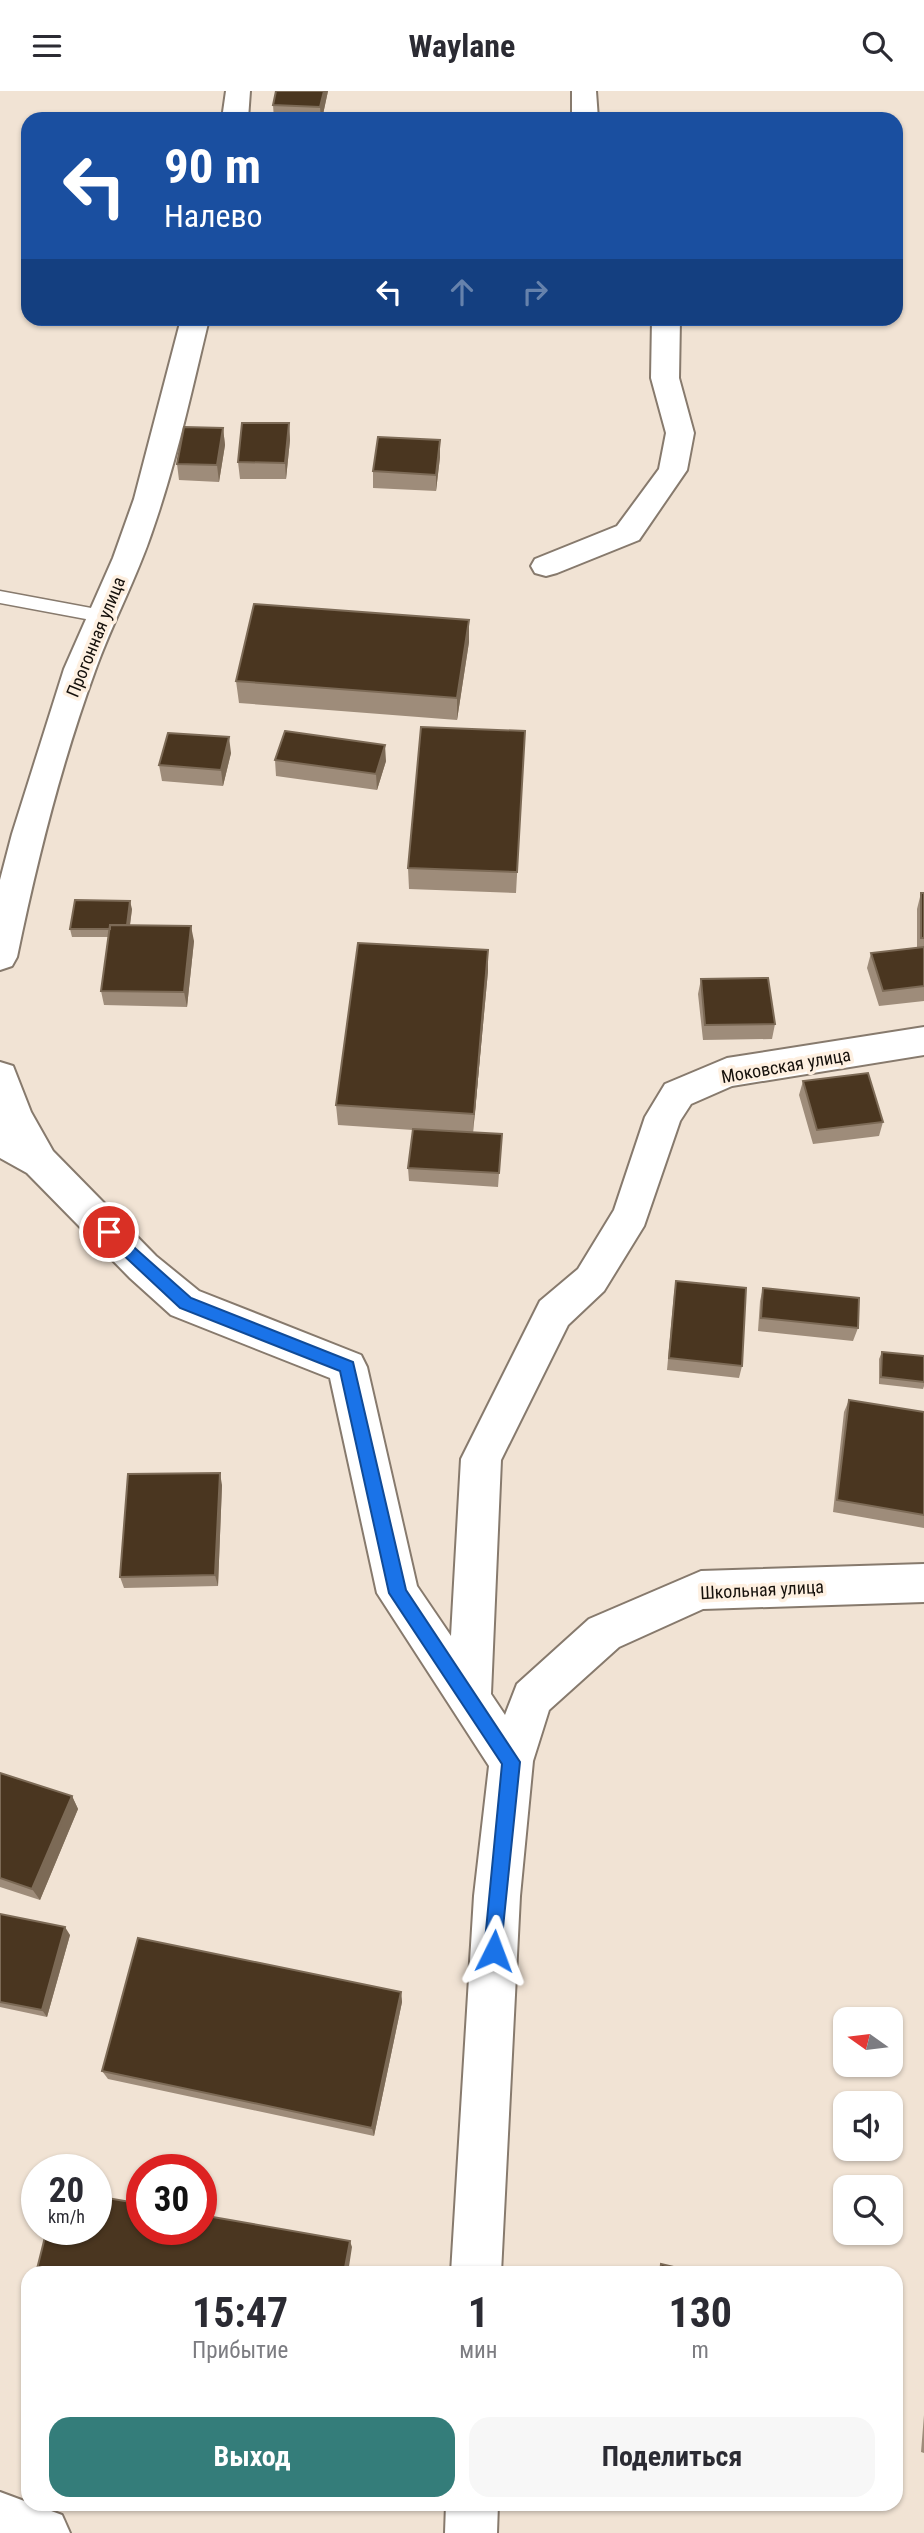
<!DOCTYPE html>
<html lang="ru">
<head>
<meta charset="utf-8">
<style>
  body { margin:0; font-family:"Roboto Condensed",sans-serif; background:#f7f7f7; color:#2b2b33; height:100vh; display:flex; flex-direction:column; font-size:26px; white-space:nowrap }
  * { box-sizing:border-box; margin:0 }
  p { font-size:23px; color:#7c7c81 }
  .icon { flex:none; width:38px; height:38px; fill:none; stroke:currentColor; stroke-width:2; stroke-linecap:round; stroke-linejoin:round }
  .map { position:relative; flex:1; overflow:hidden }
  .details { position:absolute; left:21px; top:2175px; width:882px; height:245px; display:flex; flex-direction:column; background:#fff; border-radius:21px; box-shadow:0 2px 5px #0004 }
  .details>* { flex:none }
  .top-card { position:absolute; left:21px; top:21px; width:882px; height:214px; border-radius:21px; box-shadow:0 2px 5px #0004; background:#1a4fa0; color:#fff; overflow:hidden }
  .needle { width:46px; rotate:284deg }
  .buttons { position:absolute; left:833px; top:1916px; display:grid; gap:14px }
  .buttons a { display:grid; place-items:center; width:70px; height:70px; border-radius:14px; background:#fff; box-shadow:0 2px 5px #0004; font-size:35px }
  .speed { position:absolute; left:21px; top:2063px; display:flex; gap:14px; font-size:35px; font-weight:700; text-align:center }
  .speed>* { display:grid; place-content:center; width:91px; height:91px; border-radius:50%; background:#fff; box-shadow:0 2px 5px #0004; line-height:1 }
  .speed small { font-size:18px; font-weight:400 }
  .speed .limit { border:10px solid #d22; background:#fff; color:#111 }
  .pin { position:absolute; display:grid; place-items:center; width:60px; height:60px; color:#fff; margin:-30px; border:4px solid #fff; border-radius:50%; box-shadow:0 2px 7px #0007 }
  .me { position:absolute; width:77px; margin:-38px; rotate:3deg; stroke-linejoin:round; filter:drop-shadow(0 0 5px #0008) }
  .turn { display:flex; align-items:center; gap:24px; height:147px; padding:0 28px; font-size:32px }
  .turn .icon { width:91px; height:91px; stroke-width:2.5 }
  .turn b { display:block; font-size:49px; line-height:60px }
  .lanes { display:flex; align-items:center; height:66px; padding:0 28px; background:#0003; justify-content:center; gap:35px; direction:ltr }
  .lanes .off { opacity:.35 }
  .eta { display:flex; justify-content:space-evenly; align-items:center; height:119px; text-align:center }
  .eta b { font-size:42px; font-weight:700; line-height:49px }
  .cta { display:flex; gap:14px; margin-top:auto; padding:14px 28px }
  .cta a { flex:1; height:80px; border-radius:21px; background:#347d7a; color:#fff; font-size:28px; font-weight:700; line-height:80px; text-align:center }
  .cta a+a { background:#f7f7f7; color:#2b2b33 }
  header { display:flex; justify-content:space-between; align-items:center; height:91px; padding:0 28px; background:#fff; font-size:32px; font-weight:700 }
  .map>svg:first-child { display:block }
</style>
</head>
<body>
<header><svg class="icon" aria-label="menu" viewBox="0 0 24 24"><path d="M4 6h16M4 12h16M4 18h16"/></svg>Waylane<svg class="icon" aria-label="search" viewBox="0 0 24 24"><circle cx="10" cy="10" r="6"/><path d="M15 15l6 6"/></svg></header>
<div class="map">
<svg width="924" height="2442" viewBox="0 0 924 2442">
  <rect width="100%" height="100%" fill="#f1e3d4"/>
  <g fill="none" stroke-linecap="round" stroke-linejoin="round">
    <defs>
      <path id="lane" d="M0,500L102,519L111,525L102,531L0,512Z"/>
      <path id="street" d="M226,0H250L248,28H222Z
        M572,0H596L598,28H572Z
        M181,228H209C192,298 177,369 153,438C137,487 112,532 95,580C61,673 37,769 17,866L12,875L0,879V789L12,743L64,578L113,467L134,408Z
        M652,228H680L679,287L694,342L687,379L639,449L557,482L546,485L535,482L531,475L535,468L617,435L659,378L666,342L651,287Z
        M924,936V964L732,995L691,1013L680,1030L644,1135L604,1200L568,1234L501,1369L491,1603L505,1624L517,1593L589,1528L701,1480L924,1473V1511L703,1518L619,1556L549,1619L533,1670L520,1805L501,2182H451L474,1805L489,1675L377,1502L330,1287L171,1224L130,1187L27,1082L0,1067V971L13,975L31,1021L53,1060L156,1165L199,1200L361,1264L367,1276L417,1495L451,1545L461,1368L540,1210L578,1178L614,1119L645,1026L665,993L727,967Z
        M446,2413H498L497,2442H445Z"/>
      <path id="secondary" d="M0,2401L62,2424L70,2442H0Z"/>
    </defs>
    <!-- lane casing -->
    <use href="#lane" stroke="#877a6d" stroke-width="3"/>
    <!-- street casing -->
    <use href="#street" stroke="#877a6d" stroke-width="4"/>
    <!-- secondary casing -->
    <use href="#secondary" stroke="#877a6d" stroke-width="4"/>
    <!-- lane -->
    <use href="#lane" fill="#fff" fill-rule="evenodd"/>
    <!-- street -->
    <use href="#street" fill="#fff" fill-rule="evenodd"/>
    <!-- secondary -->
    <use href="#secondary" fill="#fff" fill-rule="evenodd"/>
  </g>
  <!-- wall -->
  <path fill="#9e8c7a" d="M328,0L322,28H274L273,14Z
    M289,332L290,349L286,388H240L238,371Z
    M223,337L225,354L219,391L179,389L177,373Z
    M440,366L436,400L373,397V380Z
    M469,529V551L457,629L239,612L236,590Z
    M525,640L516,802L409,798L408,777Z
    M231,662L223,695L162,690L159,674Z
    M275,669L386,670L377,699L276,685Z
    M921,802H924V910L879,915L867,877L871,862L917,857V818Z
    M132,818L130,835L194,850L187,916L104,914L101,900L108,846H72L70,838Z
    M488,880L473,1042L502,1043L498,1096L409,1090L408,1077L413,1039L338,1034L336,1014Z
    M701,888L775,933L772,948L703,949L698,903Z
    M803,990L883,1031L879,1045L813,1053L799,1004Z
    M676,1190L742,1275L739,1287L667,1279L674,1203Z
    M763,1197L858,1237L853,1250L758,1240L760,1210Z
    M882,1261L924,1265V1295L923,1298L879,1293V1268Z
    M849,1309L924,1321V1437L833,1421L844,1321Z
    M222,1394L218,1495L124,1497L120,1486Z
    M0,1682L72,1705L78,1718L40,1809L0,1796Z
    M0,1823L70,1844L47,1926L0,1916Z
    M401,1901L402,1911L374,2045L108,1988L102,1980Z
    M924,2324V2362L921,2361Z"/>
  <!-- shaded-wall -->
  <path fill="#7c6a56" d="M324,0H328L322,28H321L320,16Z
    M289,332L290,349L286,388L285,372Z
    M223,337L225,354L219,391L217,374Z
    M440,349V366L436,400V384Z
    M469,529V551L457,629V607Z
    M229,646L231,662L223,695L221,679Z
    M385,654L386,670L377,699L376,683Z
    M130,810L132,818L128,847L126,839Z
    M191,835L194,850L187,916L184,901Z
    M488,859V880L473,1042L474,1023Z
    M220,1382L222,1394L218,1495L215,1484Z
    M72,1705L78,1718L40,1809L32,1798Z
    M65,1836L70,1844L47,1926L42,1919Z
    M401,1901L402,1911L374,2045L372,2037Z
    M350,2150L352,2156L348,2182H344Z"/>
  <!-- building -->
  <path fill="#4a3620" stroke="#7c6a56" stroke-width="2" d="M276,0H324L320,16L273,14Z
    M242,332H289L285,372L238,371Z
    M184,336L223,337L217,374L177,373Z
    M378,346L440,349L436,384L373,380Z
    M254,513L469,529L457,607L236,590Z
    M421,636L525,640L517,781L408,777Z
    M285,640L385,654L376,683L275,669Z
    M168,642L229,646L221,679L159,674Z
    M921,802H924V847H921Z
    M75,809L130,810L127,834H110V838H70Z
    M110,834L191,835L184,901L101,900Z
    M358,852L488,859L474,1023L336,1014Z
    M924,856V895L883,900L871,862Z
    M768,887L775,933L705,934L701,888Z
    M868,982L883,1031L817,1039L803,990Z
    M413,1038L502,1043L499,1082L408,1077Z
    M676,1190L746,1197L742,1275L669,1267Z
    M763,1197L859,1207L858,1237L761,1227Z
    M882,1261L924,1265V1291L881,1286Z
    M849,1309L924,1321V1424L837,1409Z
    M220,1382L215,1484L120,1486L128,1383Z
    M0,1682L72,1705L32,1798L0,1787Z
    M0,1823L65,1836L42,1919L0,1911Z
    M138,1847L401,1901L372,2037L102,1980Z
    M96,2105L142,2113V2138H201V2124L350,2150L344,2182H36L47,2138H96Z
    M661,2173L699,2182H660Z"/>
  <!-- route -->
  <path fill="#1a73e8" stroke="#114b97" stroke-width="2" d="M109,1134L191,1207L353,1271L406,1499L520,1671L500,1866L494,1869L487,1866L484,1860L502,1673L389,1502L340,1280L180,1217L103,1145V1136Z"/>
  <g text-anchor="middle" stroke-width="7" stroke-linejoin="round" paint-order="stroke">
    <!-- street labels -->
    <g font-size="18" fill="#16110c" stroke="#fef0e1">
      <text transform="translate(96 546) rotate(-68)" y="6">Прогонная улица</text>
      <text transform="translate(786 975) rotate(-10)" y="6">Моковская улица</text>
      <text transform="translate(762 1499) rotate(-3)" y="6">Школьная улица</text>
    </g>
  </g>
</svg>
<div class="buttons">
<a><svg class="needle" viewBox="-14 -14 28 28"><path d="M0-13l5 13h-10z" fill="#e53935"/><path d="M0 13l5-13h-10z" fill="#7c7c81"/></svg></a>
<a><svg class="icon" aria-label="sound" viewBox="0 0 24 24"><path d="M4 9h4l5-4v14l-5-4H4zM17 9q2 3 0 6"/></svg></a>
<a><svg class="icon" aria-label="search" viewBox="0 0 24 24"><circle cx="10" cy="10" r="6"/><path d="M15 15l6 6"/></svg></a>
</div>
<div class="speed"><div>20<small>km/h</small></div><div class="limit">30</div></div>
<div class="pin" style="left:109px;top:1141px;background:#d93025"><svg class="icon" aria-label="arrive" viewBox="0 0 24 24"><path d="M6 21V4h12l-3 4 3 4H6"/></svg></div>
<svg class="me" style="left:494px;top:1860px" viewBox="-20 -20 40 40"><path d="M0-17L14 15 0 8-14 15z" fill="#1a73e8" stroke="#fff" stroke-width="4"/></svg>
<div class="top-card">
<div class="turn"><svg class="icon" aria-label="left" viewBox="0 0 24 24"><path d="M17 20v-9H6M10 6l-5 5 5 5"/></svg><div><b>90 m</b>Налево</div></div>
<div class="lanes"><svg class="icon" aria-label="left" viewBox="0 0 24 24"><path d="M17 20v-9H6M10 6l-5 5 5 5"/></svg><svg class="icon off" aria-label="ahead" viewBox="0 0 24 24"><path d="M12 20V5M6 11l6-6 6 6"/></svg><svg class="icon off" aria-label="right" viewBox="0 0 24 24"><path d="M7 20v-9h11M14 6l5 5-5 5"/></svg></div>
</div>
<section class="details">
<div class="eta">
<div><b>15:47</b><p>Прибытие</p></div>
<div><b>1</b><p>мин</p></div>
<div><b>130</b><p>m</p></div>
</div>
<div class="cta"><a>Выход</a><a>Поделиться</a></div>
</section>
</div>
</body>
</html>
